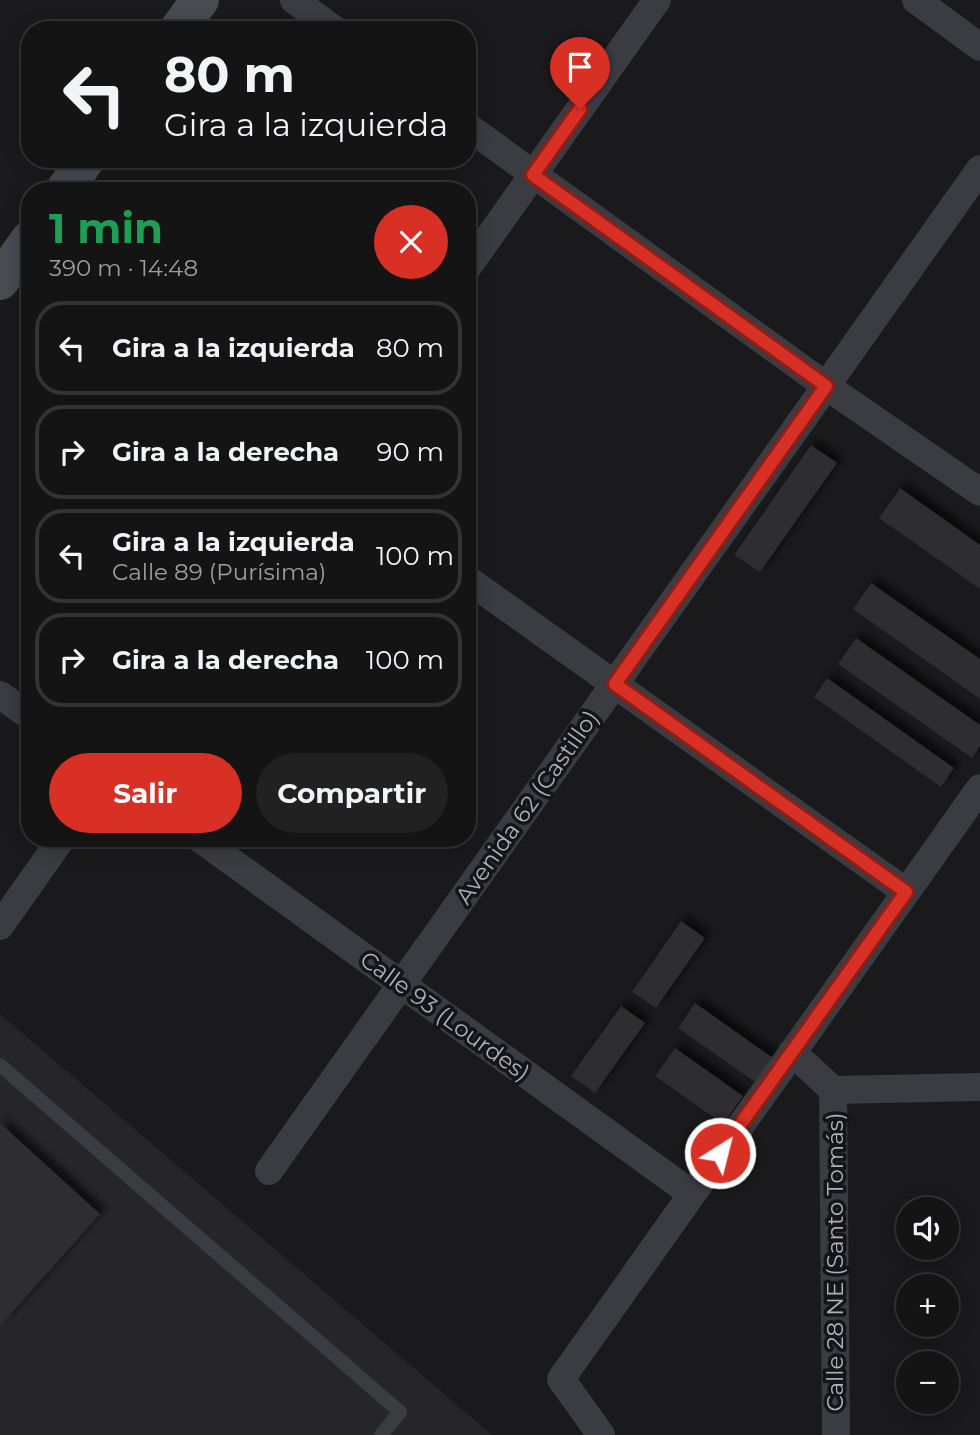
<!DOCTYPE html>
<html lang="es">
<head>
<meta charset="utf-8">
<style>
  body { margin:0; font-family:Montserrat,sans-serif; background:#212122; color:#f1f3f6; height:100vh; display:flex; flex-direction:column; font-size:26px; white-space:nowrap }
  * { box-sizing:border-box; margin:0 }
  p { font-size:23px; color:#9d9ea0 }
  .icon { flex:none; width:38px; height:38px; fill:none; stroke:currentColor; stroke-width:2; stroke-linecap:round; stroke-linejoin:round }
  .map { position:relative; flex:1; overflow:hidden }
  .side { position:absolute; left:21px; top:182px; width:455px; height:665px; display:flex; flex-direction:column; background:#141415; border-radius:28px; box-shadow:0 4px 18px #0003,0 0 0 2px #333334 }
  .side>* { flex:none }
  .hud { position:absolute; left:21px; top:21px; width:455px; height:147px; border-radius:28px; box-shadow:0 4px 18px #0003,0 0 0 2px #333334; background:#141415; color:#f1f3f6; overflow:hidden }
  .controls { position:absolute; left:896px; top:1197px; display:grid; gap:14px }
  .controls a { display:grid; place-items:center; width:63px; height:63px; border-radius:50%; background:#141415; box-shadow:0 4px 18px #0003,0 0 0 2px #333334; font-size:35px }
  .pin { position:absolute; display:grid; place-items:center; width:60px; height:60px; color:#fff; margin:-72px -30px; border-radius:50% 50% 50% 0; rotate:-45deg; box-shadow:0 0 7px #0007 }
  .pin .icon { rotate:45deg }
  .me { position:absolute; width:77px; margin:-38px; rotate:36deg; stroke-linejoin:round; filter:drop-shadow(0 0 5px #0008) }
  .turn { display:flex; align-items:center; gap:24px; height:147px; padding:0 28px; font-size:32px }
  .turn .icon { width:91px; height:91px; stroke-width:2.5 }
  .turn b { display:block; font-size:49px; line-height:60px }
  .round { display:grid; place-items:center; flex:none; width:74px; height:74px; border-radius:37px; background:#212122 }
  .head { display:flex; align-items:center; justify-content:space-between; height:119px; padding:0 28px }
  h1 { font-size:42px; font-weight:700; line-height:52px; color:#1e9e55 }
  .action { display:flex; gap:14px; margin-top:auto; padding:14px 28px }
  .action a { flex:1; height:80px; border-radius:42px; background:#d93025; color:#fff; font-size:28px; font-weight:700; line-height:80px; text-align:center }
  .action a+a { background:#212122; color:#f1f3f6 }
  ul { padding:0; list-style:none }
  li { display:flex; align-items:center; gap:21px; height:94px; margin:0 14px 10px; padding:0 14px; border:4px solid #333334; border-radius:28px }
  li div { flex:1 }
  li b { display:block; font-size:26px }
  li em { font-style:normal }
  .map>svg:first-child { display:block }
</style>
</head>
<body>
<div class="map">
<svg width="980" height="1435" viewBox="0 0 980 1435">
  <defs>
    <filter id="shadow"><feDropShadow dx="6" dy="-6" stdDeviation="3.5" flood-color="#0009"/></filter>
  </defs>
  <rect width="100%" height="100%" fill="#1a1a1c"/>
  <!-- built -->
  <path fill="#262629" d="M0,1014L207,1191L492,1435H0Z"/>
  <!-- building -->
  <path fill="#2d2d30" filter="url(#shadow)" d="M811,445L837,463L760,572L734,555Z
    M900,488L980,545V589L879,518Z
    M871,583L980,659V699L853,609Z
    M856,638L980,725V746L972,758L838,664Z
    M827,678L954,768L941,787L814,697Z
    M681,921L705,938L656,1008L632,992Z
    M695,1003L773,1058L755,1082L678,1028Z
    M621,1006L645,1023L595,1093L571,1076Z
    M675,1048L743,1096L723,1124L655,1076Z
    M0,1123L100,1214L0,1326Z"/>
  <g fill="none" stroke-linecap="round" stroke-linejoin="round">
    <!-- lane -->
    <path stroke="#3a3c42" stroke-width="14" d="M0,1065L400,1412L381,1435"/>
    <!-- street -->
    <path stroke="#3a3c42" stroke-width="28" d="M294,0L335,30
      M916,0L980,47
      M467,126L826,386L980,492
      M467,268L657,0
      M467,579L906,892
      M0,695L30,716
      M199,838L692,1194
      M0,926L62,838
      M792,1052L833,1090L980,1087
      M833,1090L836,1435
      M269,1171L980,169
      M601,1435L561,1379L980,788"/>
    <!-- secondary -->
    <path stroke="#484b52" stroke-width="38" d="M178,30L200,0
      M64,191L86,159
      M0,281L30,239"/>
  </g>
  <g fill="none" stroke-linecap="round" stroke-linejoin="round">
    <defs>
      <path id="route" d="M580,109L533,175L826,386L615,684L906,892L720,1153"/>
    </defs>
    <!-- route casing -->
    <use href="#route" stroke="#8d1f18" stroke-width="18"/>
    <!-- route -->
    <use href="#route" stroke="#d93025" stroke-width="12"/>
  </g>
  <g text-anchor="middle" stroke-width="7" stroke-linejoin="round" paint-order="stroke">
    <!-- street labels -->
    <g font-size="23" fill="#abb2bd" stroke="#151517">
      <text transform="translate(527 807) rotate(-55)" y="8">Avenida 62 (Castillo)</text>
      <text transform="translate(445 1016) rotate(36)" y="8">Calle 93 (Lourdes)</text>
      <text transform="translate(835 1262) rotate(-90)" y="8">Calle 28 NE (Santo Tomás)</text>
    </g>
  </g>
</svg>
<div class="controls">
<a><svg class="icon" aria-label="sound" viewBox="0 0 24 24"><path d="M4 9h4l5-4v14l-5-4H4zM17 9q2 3 0 6"/></svg></a>
<a>+</a>
<a>−</a>
</div>
<div class="pin" style="left:580px;top:109px;background:#d93025"><svg class="icon" aria-label="arrive" viewBox="0 0 24 24"><path d="M6 21V4h12l-3 4 3 4H6"/></svg></div>
<svg class="me" style="left:720px;top:1153px" viewBox="-20 -20 40 40"><circle r="17" fill="#d93025" stroke="#fff" stroke-width="3"/><path d="M0-11L8 9 0 5-8 9z" fill="#fff"/></svg>
<div class="hud">
<div class="turn"><svg class="icon" aria-label="left" viewBox="0 0 24 24"><path d="M17 20v-9H6M10 6l-5 5 5 5"/></svg><div><b>80 m</b>Gira a la izquierda</div></div>
</div>
<section class="side">
<div class="head"><div><h1>1 min</h1><p>390 m · 14:48</p></div><a class="round" style="background:#d93025;color:#fff"><svg class="icon" aria-label="close" viewBox="0 0 24 24"><path d="M6 6l12 12M18 6L6 18"/></svg></a></div>
<ul>
<li><svg class="icon" aria-label="left" viewBox="0 0 24 24"><path d="M17 20v-9H6M10 6l-5 5 5 5"/></svg><div><b>Gira a la izquierda</b></div><em>80 m</em></li>
<li><svg class="icon" aria-label="right" viewBox="0 0 24 24"><path d="M7 20v-9h11M14 6l5 5-5 5"/></svg><div><b>Gira a la derecha</b></div><em>90 m</em></li>
<li><svg class="icon" aria-label="left" viewBox="0 0 24 24"><path d="M17 20v-9H6M10 6l-5 5 5 5"/></svg><div><b>Gira a la izquierda</b><p>Calle 89 (Purísima)</p></div><em>100 m</em></li>
<li><svg class="icon" aria-label="right" viewBox="0 0 24 24"><path d="M7 20v-9h11M14 6l5 5-5 5"/></svg><div><b>Gira a la derecha</b></div><em>100 m</em></li>
</ul>
<div class="action"><a>Salir</a><a>Compartir</a></div>
</section>
</div>
</body>
</html>
